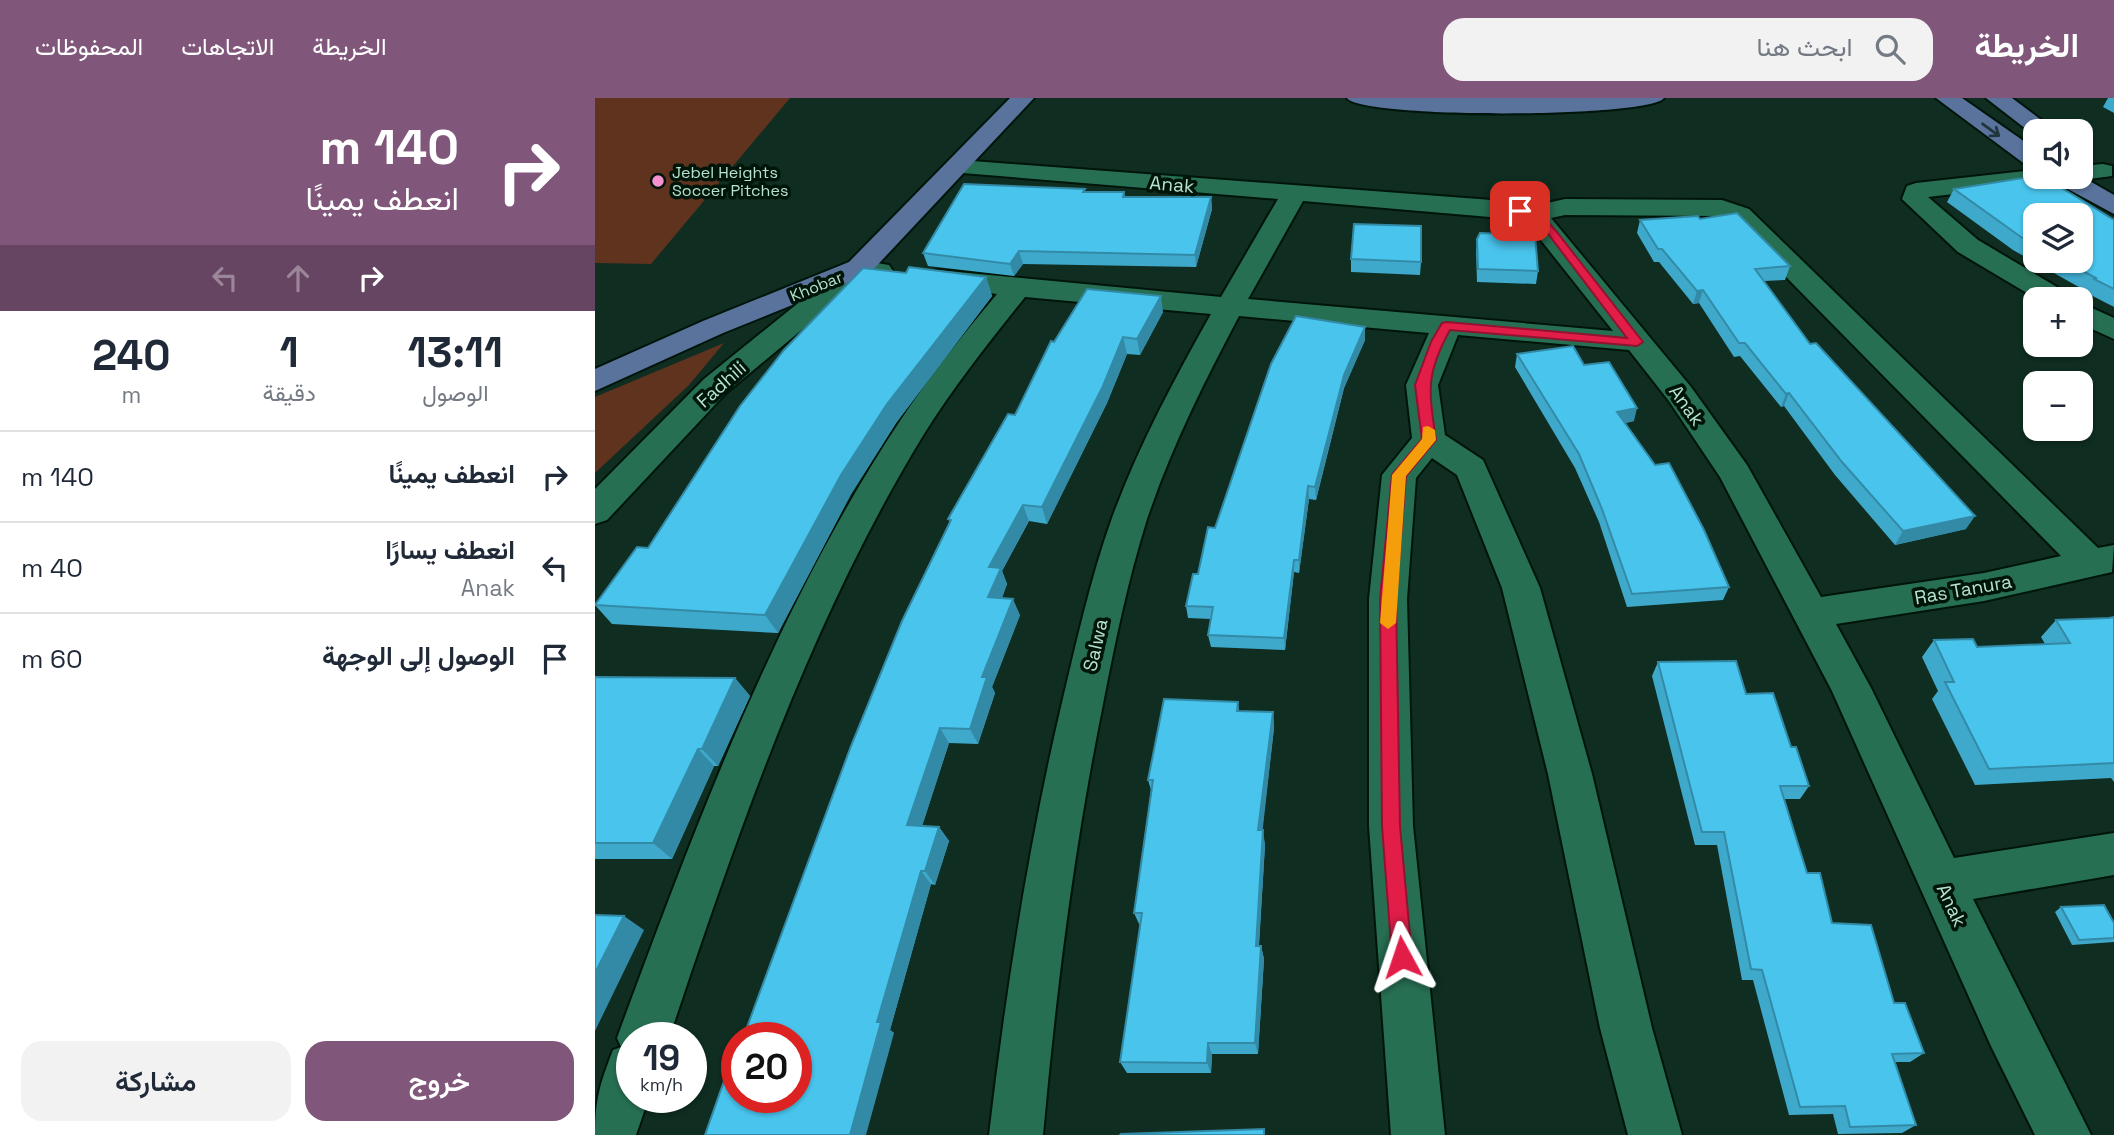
<!DOCTYPE html>
<html lang="ar">
<head>
<meta charset="utf-8">
<style>
  body { margin:0; font-family:"Space Grotesk",Vazirmatn,sans-serif; background:#f2f2f3; color:#1f2937; direction:rtl; height:100vh; display:flex; flex-direction:column; font-size:26px; white-space:nowrap }
  * { box-sizing:border-box; margin:0 }
  p { font-size:23px; color:#747a83 }
  .icon { flex:none; width:38px; height:38px; fill:none; stroke:currentColor; stroke-width:2; stroke-linecap:round; stroke-linejoin:round }
  .map { position:relative; flex:1; overflow:hidden; direction:ltr }
  .details { display:flex; flex-direction:column; background:#fff; width:595px }
  .details>* { flex:none }
  .top-card { background:#80577b; color:#fff; overflow:hidden }
  .tools { position:absolute; left:1428px; top:21px; display:grid; gap:14px }
  .tools a { display:grid; place-items:center; width:70px; height:70px; border-radius:14px; background:#fff; box-shadow:0 2px 5px #0004; font-size:35px }
  .speed { position:absolute; left:21px; top:924px; display:flex; gap:14px; font-size:35px; font-weight:700; text-align:center }
  .speed>* { display:grid; place-content:center; width:91px; height:91px; border-radius:50%; background:#fff; box-shadow:0 2px 5px #0004; line-height:1 }
  .speed small { font-size:18px; font-weight:400 }
  .speed .limit { border:10px solid #d22; background:#fff; color:#111 }
  .pin { position:absolute; display:grid; place-items:center; width:60px; height:60px; color:#fff; margin:-30px; border-radius:14px; box-shadow:0 4px 10px #0006 }
  .me { position:absolute; width:77px; margin:-38px; rotate:355deg; stroke-linejoin:round; filter:drop-shadow(0 0 5px #0008) }
  .turn { display:flex; align-items:center; gap:24px; height:147px; padding:0 21px; font-size:32px }
  .turn .icon { width:91px; height:91px; stroke-width:2.5 }
  .turn b { display:block; font-size:49px; line-height:60px }
  .lanes { display:flex; align-items:center; height:66px; padding:0 21px; background:#0003; justify-content:center; gap:35px; direction:ltr }
  .lanes .off { opacity:.35 }
  .eta { display:flex; justify-content:space-evenly; align-items:center; height:119px; text-align:center }
  .eta b { font-size:42px; font-weight:600; line-height:49px }
  .action { display:flex; gap:14px; margin-top:auto; padding:14px 21px }
  .action a { flex:1; height:80px; border-radius:21px; background:#80577b; color:#fff; font-size:28px; font-weight:600; line-height:80px; text-align:center }
  .action a+a { background:#f2f2f3; color:#1f2937 }
  ul { padding:0; list-style:none }
  li { display:flex; align-items:center; gap:21px; height:91px; padding:0 21px; border-top:2px solid #e0e1e3 }
  li div { flex:1 }
  li b { display:block; font-size:26px }
  li em { font-style:normal }
  header { display:flex; align-items:center; gap:42px; box-sizing:border-box; height:98px; padding:0 35px; background:#80577b; color:#fff }
  header strong { font-size:33px }
  nav { display:flex; gap:38px; margin-inline-start:auto; font-size:24px }
  .search { width:490px; height:63px; background:#f2f2f3; display:flex; align-items:center; gap:18px; box-sizing:border-box; padding:0 24px; border-radius:21px; color:#747a83; font-size:26px }
  main { display:flex; flex:1; min-height:0 }
  .map>svg:first-child { display:block }
</style>
</head>
<body>
<header>
<strong>الخريطة</strong>
<div class="search"><svg class="icon" aria-label="search" viewBox="0 0 24 24"><circle cx="10" cy="10" r="6"/><path d="M15 15l6 6"/></svg>ابحث هنا</div>
<nav><a>الخريطة</a><a>الاتجاهات</a><a>المحفوظات</a></nav>
</header>
<main>
<div class="map">
<svg width="1519" height="1037" viewBox="0 0 1519 1037">
  <rect width="100%" height="100%" fill="#0f2d20"/>
  <!-- green -->
  <path fill="#60331e" d="M0,0H195L56,166L0,165Z
    M129,245L94,287L0,375V299Z"/>
  <g fill="none" stroke-linecap="round" stroke-linejoin="round">
    <defs>
      <path id="minor" d="M364,62L910,103L939,108L970,101L1127,102L1154,111L1503,450L1519,447L1517,474L1389,503L1241,526L1276,590L1359,760L1519,735V777L1378,801L1496,1037H1440L1396,948L1237,593L1125,379L1074,303L1034,252L863,237L843,287L850,337L888,362L945,490L997,676L1057,930L1087,1037H1033L1005,930L953,676L907,490L862,377L837,360L821,380L812,501L818,728L850,1037H796L774,728V501L787,377L817,340L811,287L834,235L644,218C609,284 576,350 552,421C533,481 520,544 508,606C479,749 461,892 448,1037H394C411,893 433,750 466,609C481,546 495,482 517,420C543,349 579,282 616,216L430,199C395,243 359,288 329,336C215,522 143,734 74,940H37V999H54L41,1037H0C0,1001 5,986 18,952L26,949L22,940C99,732 180,512 303,326C333,280 367,238 402,196L333,186L329,180L333,174L343,172L626,199L683,101L355,74L352,69L355,64ZM708,103L930,122L1018,233L653,201ZM970,117L1124,118L1136,123L1466,458L1389,475L1226,499L1152,367L1096,289L956,120Z
        M1508,66L1517,68V78L1486,82L1476,79H1486V68Z
        M1440,72V79H1457L1454,84L1445,86L1333,99L1383,142L1472,195L1476,201H1442L1363,154L1307,101L1312,88L1321,85Z
        M264,162L294,167L298,173L294,179H270L131,295L12,422L0,426V391L109,281L254,164Z
        M1486,205L1519,220V241L1486,226Z"/>
      <path id="major" d="M415,0H439L274,176L128,235L0,293V271L108,223L254,164Z
        M752,0H1069C1055,20 766,21 752,0Z
        M1341,0H1367L1440,51V69L1431,67Z
        M1391,0H1417L1461,33H1440V38Z
        M1486,78L1519,97V116L1460,84L1457,79Z"/>
    </defs>
    <!-- minor casing -->
    <use href="#minor" stroke="#00150a" stroke-width="4"/>
    <!-- major casing -->
    <use href="#major" stroke="#00150a" stroke-width="4"/>
    <!-- minor -->
    <use href="#minor" fill="#276f53" fill-rule="evenodd"/>
    <!-- major -->
    <use href="#major" fill="#59739d" fill-rule="evenodd"/>
  </g>
  <!-- wall -->
  <path fill="#3fa9cc" fill-rule="evenodd" d="M1513,0H1519V15L1508,9Z
    M490,91V94H529L530,99H616L617,111L601,169L428,166L419,178L333,168L328,155Z
    M1359,91L1506,115L1519,122V209L1490,194L1491,193L1418,152L1352,104ZM1440,117L1486,163H1440Z
    M1105,121L1195,168L1190,182L1169,183L1215,246L1371,431L1300,447L1240,377L1189,308L1186,309L1145,258L1139,259L1104,205L1098,206L1064,164H1059L1042,135L1045,122Z
    M882,141L943,173L941,186L882,184L881,153Z
    M756,161L826,164L825,177L756,174Z
    M311,175L391,179L397,198L301,325L256,396L183,535L17,526L0,507Z
    M568,214L545,257L532,256L512,305L452,426L434,423L407,473L412,486L407,500L425,517L397,589L400,595L383,646L354,645L327,728L344,729L354,743L340,787L336,786L295,932L299,935L142,999L355,424L353,421L420,317L459,244Z
    M770,229V242L749,290L721,402L714,401L704,475L699,474L690,552L616,549L613,537L616,521L593,520L591,508L620,430Z
    M922,256L989,267L1039,323L1030,325L1134,489L1128,502L1032,509L1004,424L980,370L920,269Z
    M1519,519V684L1516,680L1380,687L1337,601L1343,593L1327,559L1339,542L1382,549L1450,546L1446,539L1461,522L1514,520Z
    M1063,564L1151,596L1196,649L1214,688L1205,701H1189L1212,775L1237,825L1299,905L1329,955L1315,964H1300L1321,1027L1307,1035L1243,1036L1238,1016L1194,1017L1158,882H1147L1122,747H1100L1057,578Z
    M0,579L140,580L155,598L123,668H119L77,761H0Z
    M643,604L644,613L678,614L679,630L667,732L670,747L664,848H666L669,861L663,956H617L616,975H532L525,964L545,828L539,815L556,692L553,682Z
    M1466,809L1519,825V844L1477,847L1460,814Z"/>
  <!-- shaded-wall -->
  <path fill="#338aa6" d="M616,99L617,111L601,169L600,157Z
    M424,153L428,166L419,178L415,166Z
    M391,179L397,198L301,325L256,396L183,535L170,517L246,377L292,306Z
    M1108,192L1104,205L1098,206L1102,193Z
    M566,198L568,214L545,257L542,241Z
    M770,229V242L749,290L721,402L720,389L749,277Z
    M528,239L532,256L512,305L452,426L447,409Z
    M1194,295L1189,308L1186,309L1191,296Z
    M1042,310L1039,323L1019,328L1022,314Z
    M713,388L714,401L704,475V462Z
    M428,407L434,423L407,473L412,486L401,515L393,499L394,469Z
    M1380,418L1371,431L1300,447L1308,433Z
    M699,462V474L690,552L689,540Z
    M418,501L425,517L397,589L400,595L383,646L375,631L387,579Z
    M140,580L155,598L123,668L107,651Z
    M678,614L679,630L666,747L663,732Z
    M345,630L354,645L323,741L312,727Z
    M103,651L119,668L77,761L58,745Z
    M344,729L354,743L340,787L330,773Z
    M668,732L670,747L663,861L661,848Z
    M326,773L336,786L295,932L299,935L271,1037H255L282,924Z
    M29,818L49,832L0,933V875Z
    M666,848L669,861L663,956L660,945Z
    M613,945L617,956L616,975L612,965Z"/>
  <!-- building -->
  <path fill="#49c5ed" stroke="#338aa6" stroke-width="2" d="M1440,78L1449,79L1519,122V191L1499,181L1501,180L1469,163H1486V117H1440V147L1426,139L1359,91Z
    M369,86L490,91L488,94H529L528,99H616L600,157L424,153L415,166L328,155Z
    M1142,115L1195,168L1160,171L1215,246L1221,245L1380,418L1308,433L1247,364L1194,295L1191,296L1150,245H1144L1108,192L1102,193L1067,151H1063L1045,122L1103,118L1105,121Z
    M759,126L826,128V164L756,161Z
    M885,135L940,137L943,173L883,171L882,141Z
    M314,169L391,179L292,306L246,377L170,517L0,507L42,449L53,450L145,308L189,252L268,170L311,175Z
    M492,191L566,198L542,241L528,239L508,288L447,409L428,407L394,469L406,470L393,499L418,501L387,579H392L375,631L345,630L312,727L344,729L330,773H326L282,924H286L255,1037H110L142,946V999H201V940H148L256,648L307,523L356,422L353,421L413,316L420,317L456,243L459,244Z
    M701,218L770,229L749,277L720,389L713,388L704,462H699L689,540L613,537L618,509L591,508L598,476H603L613,429L620,430L676,266Z
    M978,248L989,267L1014,264L1042,310L1022,314L1060,367L1074,365L1109,432L1134,489L1037,496L1007,411L984,356L922,256Z
    M1519,519V665L1394,671L1350,584H1359L1339,542L1378,541L1382,549L1475,545L1461,522L1514,520Z
    M1141,563L1151,596L1178,595L1196,649H1201L1214,688H1185L1212,775H1225L1237,825L1276,827L1299,905H1310L1329,955L1297,956L1321,1027L1255,1029L1250,1008L1205,1009L1167,872L1156,871L1129,734H1107L1063,564Z
    M0,579L140,580L107,651H103L58,745H0Z
    M569,601L643,604L642,613L678,614L663,732H668L661,848H666L660,945H613L612,965L525,964L547,815H539L558,682H553Z
    M1509,807L1519,825V840L1484,842L1466,809Z
    M0,817L29,818L0,875Z
    M669,1031V1037H525L526,1036Z"/>
  <!-- one-way arrows -->
  <defs><path id="oneway-shaft" d="M-6 0H5M1.5-3L5.5 0L1.5 3" fill="none" stroke-width="1.6" stroke-linecap="round" stroke-linejoin="round" transform="scale(1.75)"/></defs>
  <use stroke="#1f363d" href="#oneway-shaft" transform="translate(1396 32) rotate(36)"/>
  <!-- route -->
  <path fill="#e11d48" stroke="#92132f" stroke-width="2" d="M925,110L943,113L961,133L1048,244L1042,248L855,232C830,277 834,293 841,342L811,378L801,501L805,728L817,859L814,866L807,869L800,866L797,859L787,728L785,501L797,377L827,341L820,287L836,244L847,225L852,224L1032,240L954,137L936,118L921,116V111Z"/>
  <!-- slow -->
  <path fill="#f59e0b" d="M833,328L840,332L841,342L811,378L801,525L793,531L785,525L797,377L827,341L828,329Z"/>
  <!-- markers -->
  <circle fill="#f790ce" stroke="#00150a" stroke-width="2.5" cx="63" cy="83" r="7"/>
  <g text-anchor="middle" stroke-width="7" stroke-linejoin="round" paint-order="stroke">
    <!-- far-poi labels -->
    <g font-size="16" fill="#b7e2cd" stroke="#00150a" text-anchor="start">
      <text x="77" y="80">Jebel Heights<tspan x="77" dy="18">Soccer Pitches</tspan></text>
    </g>
    <!-- far-street labels -->
    <g font-size="16" fill="#b7e2cd" stroke="#00150a">
      <text transform="translate(221 188) rotate(-22)" y="6">Khobar</text>
    </g>
    <!-- street labels -->
    <g font-size="19" fill="#b7e2cd" stroke="#00150a">
      <text transform="translate(577 86) rotate(5)" y="7">Anak</text>
      <text transform="translate(126 286) rotate(-42)" y="7">Fadhili</text>
      <text transform="translate(1092 307) rotate(54)" y="7">Anak</text>
      <text transform="translate(1368 491) rotate(-10)" y="7">Ras Tanura</text>
      <text transform="translate(500 547) rotate(-77)" y="7">Salwa</text>
      <text transform="translate(1357 807) rotate(65)" y="7">Anak</text>
    </g>
  </g>
</svg>
<div class="tools">
<a><svg class="icon" aria-label="sound" viewBox="0 0 24 24"><path d="M4 9h4l5-4v14l-5-4H4zM17 9q2 3 0 6"/></svg></a>
<a><svg class="icon" aria-label="layers" viewBox="0 0 24 24"><path d="M12 4l9 5-9 5-9-5zM3 14l9 5 9-5"/></svg></a>
<a>+</a>
<a>−</a>
</div>
<div class="speed"><div>19<small>km/h</small></div><div class="limit">20</div></div>
<div class="pin" style="left:925px;top:113px;background:#d93025"><svg class="icon" aria-label="arrive" viewBox="0 0 24 24"><path d="M6 21V4h12l-3 4 3 4H6"/></svg></div>
<svg class="me" style="left:807px;top:859px" viewBox="-20 -20 40 40"><path d="M0-17L14 15 0 8-14 15z" fill="#e11d48" stroke="#fff" stroke-width="4"/></svg>
</div>
<section class="details">
<div class="top-card">
<div class="turn"><svg class="icon" aria-label="right" viewBox="0 0 24 24"><path d="M7 20v-9h11M14 6l5 5-5 5"/></svg><div><b>140 m</b>انعطف يمينًا</div></div>
<div class="lanes"><svg class="icon off" aria-label="left" viewBox="0 0 24 24"><path d="M17 20v-9H6M10 6l-5 5 5 5"/></svg><svg class="icon off" aria-label="ahead" viewBox="0 0 24 24"><path d="M12 20V5M6 11l6-6 6 6"/></svg><svg class="icon" aria-label="right" viewBox="0 0 24 24"><path d="M7 20v-9h11M14 6l5 5-5 5"/></svg></div>
</div>
<div class="eta">
<div><b>13:11</b><p>الوصول</p></div>
<div><b>1</b><p>دقيقة</p></div>
<div><b>240</b><p>m</p></div>
</div>
<ul>
<li><svg class="icon" aria-label="right" viewBox="0 0 24 24"><path d="M7 20v-9h11M14 6l5 5-5 5"/></svg><div><b>انعطف يمينًا</b></div><em>140 m</em></li>
<li><svg class="icon" aria-label="left" viewBox="0 0 24 24"><path d="M17 20v-9H6M10 6l-5 5 5 5"/></svg><div><b>انعطف يسارًا</b><p>Anak</p></div><em>40 m</em></li>
<li><svg class="icon" aria-label="arrive" viewBox="0 0 24 24"><path d="M6 21V4h12l-3 4 3 4H6"/></svg><div><b>الوصول إلى الوجهة</b></div><em>60 m</em></li>
</ul>
<div class="action"><a>خروج</a><a>مشاركة</a></div>
</section>
</main>
</body>
</html>
